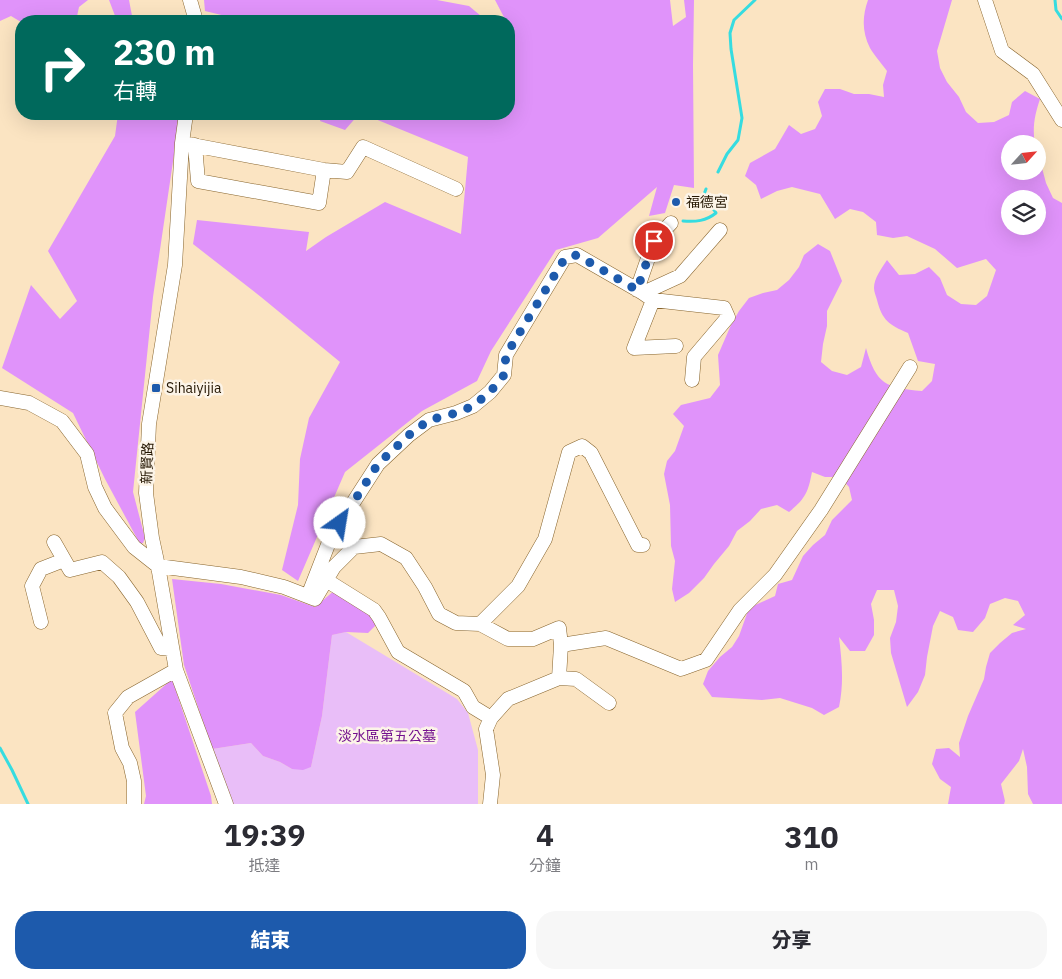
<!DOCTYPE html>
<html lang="zh-TW">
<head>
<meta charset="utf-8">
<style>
  body { margin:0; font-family:"IBM Plex Sans","Noto Sans TC",sans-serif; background:#f7f7f7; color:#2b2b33; height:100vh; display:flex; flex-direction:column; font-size:19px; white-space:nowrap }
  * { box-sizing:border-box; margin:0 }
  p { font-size:16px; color:#7c7c81 }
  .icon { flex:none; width:28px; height:28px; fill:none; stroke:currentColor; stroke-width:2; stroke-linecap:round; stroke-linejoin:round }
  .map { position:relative; height:804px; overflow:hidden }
  .drawer { display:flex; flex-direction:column; background:#fff; flex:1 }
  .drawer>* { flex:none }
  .banner { position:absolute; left:15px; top:15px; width:500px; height:105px; border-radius:20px; box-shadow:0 5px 20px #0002; background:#00695c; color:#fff; overflow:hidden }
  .needle { width:32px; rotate:63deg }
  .tools { position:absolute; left:1001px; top:135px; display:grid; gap:10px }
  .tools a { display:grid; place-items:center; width:45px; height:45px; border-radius:50%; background:#fff; box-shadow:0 5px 20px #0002; font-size:25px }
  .pin { position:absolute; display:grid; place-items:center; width:42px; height:42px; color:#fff; margin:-21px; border:2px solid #fff; border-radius:50%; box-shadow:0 1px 5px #0007 }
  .me { position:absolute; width:55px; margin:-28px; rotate:32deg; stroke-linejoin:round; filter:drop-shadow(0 0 4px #0008) }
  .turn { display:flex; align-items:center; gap:18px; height:105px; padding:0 15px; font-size:22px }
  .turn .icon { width:65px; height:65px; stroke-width:2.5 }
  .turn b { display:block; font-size:35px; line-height:42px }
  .eta { display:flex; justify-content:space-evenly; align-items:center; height:85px; text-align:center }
  .eta b { font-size:30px; font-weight:800; line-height:35px }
  .primary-button { display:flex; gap:10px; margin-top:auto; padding:10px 15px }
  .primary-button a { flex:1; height:58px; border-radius:20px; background:#1d5aac; color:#fff; font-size:20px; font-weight:800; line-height:58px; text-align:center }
  .primary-button a+a { background:#f7f7f7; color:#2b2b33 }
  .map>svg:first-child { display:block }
</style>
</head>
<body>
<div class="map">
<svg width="1062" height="804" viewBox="0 0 1062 804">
  <rect width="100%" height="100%" fill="#fbe4c2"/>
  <!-- green -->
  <path fill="#e9bef8" d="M346,632L457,699L468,713L478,750V804H231L212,749L251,743L263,756L280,762L292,769L311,767L322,716L332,635Z"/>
  <!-- forest -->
  <path fill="#e093fa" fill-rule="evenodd" d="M0,0H88L79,7L76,21H21V22L11,16L0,21Z
    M109,0H129L133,21H117Z
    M204,0H437L469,6L487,21H246L205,11Z
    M495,0H670L673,26L686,17L684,0H694L693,65L694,188L674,185L665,213L649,216L657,187L598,238L556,250L491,351L477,381L422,411L345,472L298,581L282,570L298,505L300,459L309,418L340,362L261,297L193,244L197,220L309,232L306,251L326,237L385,202L461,234L468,157L363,114H509V75L512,34L509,27V21H506Z
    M868,0H952L937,51L940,68L947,82L959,97L966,112L978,123L994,122L1009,115L1012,102L1025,91L1040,99C1035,114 1032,127 1035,144H1010V171H1038V153L1046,183L1053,198L1062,203V804H1033L1028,794L1027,767L1023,749L1019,761L1001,784L1005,801L1004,804H948L951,787L940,779L932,764L936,749L949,748L960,757L959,743L968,716L984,679L986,667L990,653L1000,643L1012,633L1026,629L1013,625L1025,615L1018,601L1005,598L990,604L985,618L973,632L958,630L953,617L940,611L933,626L927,657L925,675L918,692L907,707L891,653L890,638L896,622L898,606L894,590H877L871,604L874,620V635L865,651H850L839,637C842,662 844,683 839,707L824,715L812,708L780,698L762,700L712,697L703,684L708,671L720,657L732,647L739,636L749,608L775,596L778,584L792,580L803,556L813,545L825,535L832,520L852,500L849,487L840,477H825L812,472C808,493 805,499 789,512L777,505L761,509L750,521L737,531L729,546L714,564L704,578L689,593L675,602L672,589L675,561L671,546L670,505L664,474L667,461L675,451L684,426L673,414L681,405L710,398L720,385L718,355L731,325L739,311L749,298L763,293L777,290L789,280L799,267L804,255L818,244L830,251L842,281L827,311V326L823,344L821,362L832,371L847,375L861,367L866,348C876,384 886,388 922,391L932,381L935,364L918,361L908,333C889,325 882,320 877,300C876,296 874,292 874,288C874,278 882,268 887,260L899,275L915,274L929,267L940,278L947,295L961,304L976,305L987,296L996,270L986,259L957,268L935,249L907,236L893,238L877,235L876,222L863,212L850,209L835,219L820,194L792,187L777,191L761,199L756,185L745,176L750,163L775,149L789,125L801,134L815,129L822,116L818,102L825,89H840L854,94H869L884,97L883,85L887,71C882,64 874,55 870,48C862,32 862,17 868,0ZM1010,199H1038V226H1010Z
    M118,114H180L153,297L133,492L145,538L143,543L140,544L105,479L73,413L2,368L31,285L60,319L77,301L48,251L115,136Z
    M322,114H359L345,130L320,121Z
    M172,579L221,584L281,595L315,607L335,590L379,622L368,633L346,632L332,635L322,716L311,767L303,770L292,769L280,762L263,756L251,743L212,749L184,665Z
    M172,679L211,796L212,804H144L146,796L135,712Z"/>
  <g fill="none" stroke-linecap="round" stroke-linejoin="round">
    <!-- stream -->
    <path stroke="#36dce0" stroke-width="3" d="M1055,0L1056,10L1062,19
      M718,172L727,154L738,140L742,118L731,49L730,33L734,20L755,0
      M683,221C696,222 706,221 716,213C713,207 707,203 703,197L706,189
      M0,748L12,770L28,804"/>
    <defs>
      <path id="minor" d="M190,0L196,21
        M985,0L1002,51L1033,74L1062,120
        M186,114L182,143L175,265L149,424L146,493L152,538L158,566L176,670L226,804
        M182,143L324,170L347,172L363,147L456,189
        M195,145L198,181L319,203L324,170
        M637,290L654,241L671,223
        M643,293L680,276L720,230
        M653,300L634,348L676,346
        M0,398L29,403L62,421L87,454L95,487L105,508L134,547L158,566L241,577L284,587L315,599L334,567L354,547L381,544L406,558L425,587L439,614L456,623L480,624L508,639H533L559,628L561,645L559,678L508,699L491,718L486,729L493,775L490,804
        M54,542L70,570L102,562L119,577L137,602L161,648L172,649
        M326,580L374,610L379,617L398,652L464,691L473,707L491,718
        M308,596L331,537L378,464L409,435L429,420L456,413L473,406L490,392L504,375L506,355L565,257L577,255L643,293L653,300L724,308L728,317L694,357L692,380
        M41,622L32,586L41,569L64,560
        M480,624L518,586L545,539L569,452L582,446L591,453L638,545H643
        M561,645L606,638L681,669L706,660L740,610L775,575L821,510L910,367
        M559,678L576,679L609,703
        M134,804V781L130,763L122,748L115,713L128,697L176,670"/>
    </defs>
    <!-- minor casing -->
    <use href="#minor" stroke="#87642c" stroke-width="15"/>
    <!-- minor -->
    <use href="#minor" stroke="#fff" stroke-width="14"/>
  </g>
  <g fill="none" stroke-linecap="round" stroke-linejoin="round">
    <!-- route -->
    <path stroke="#1d5aac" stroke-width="9" stroke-dasharray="0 16.2" d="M340,523L378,464L409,435L429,420L456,413L473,406L490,392L504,375L506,355L565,258L577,255L637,290L654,241"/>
  </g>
  <!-- markers -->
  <g fill="#1d5aac" stroke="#fcf4e8" stroke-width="2">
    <circle cx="676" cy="202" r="5"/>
    <rect x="151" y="383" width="10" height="10" rx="2.5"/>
  </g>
  <g text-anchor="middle" stroke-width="5" stroke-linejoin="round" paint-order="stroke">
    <!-- poi labels -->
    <g font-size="14" fill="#231500" stroke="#fcf4e8" text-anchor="start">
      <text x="686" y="207">福德宮</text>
      <text x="166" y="393">Sihaiyijia</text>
    </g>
    <!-- street labels -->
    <g font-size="14" fill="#231500" stroke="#fcf4e8">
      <text transform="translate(147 463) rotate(-88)" y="5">新賢路</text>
    </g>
    <!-- park labels -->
    <g font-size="14" fill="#73108e" stroke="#fcf4e8">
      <text x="387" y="741">淡水區第五公墓</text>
    </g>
  </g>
</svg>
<div class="tools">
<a><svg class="needle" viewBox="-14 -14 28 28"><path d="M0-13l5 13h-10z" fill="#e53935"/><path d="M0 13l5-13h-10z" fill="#7c7c81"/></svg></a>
<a><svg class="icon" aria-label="layers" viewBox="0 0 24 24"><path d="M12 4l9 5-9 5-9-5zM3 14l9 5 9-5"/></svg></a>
</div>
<div class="pin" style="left:654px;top:241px;background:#d93025"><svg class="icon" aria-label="arrive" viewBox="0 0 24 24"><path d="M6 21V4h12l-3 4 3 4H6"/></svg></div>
<svg class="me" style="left:340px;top:523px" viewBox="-20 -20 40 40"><circle r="19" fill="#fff"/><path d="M0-13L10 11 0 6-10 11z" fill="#1d5aac"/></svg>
<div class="banner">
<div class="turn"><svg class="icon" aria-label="right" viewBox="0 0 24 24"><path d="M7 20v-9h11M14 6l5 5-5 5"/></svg><div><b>230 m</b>右轉</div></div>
</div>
</div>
<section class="drawer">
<div class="eta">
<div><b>19:39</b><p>抵達</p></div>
<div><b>4</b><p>分鐘</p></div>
<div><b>310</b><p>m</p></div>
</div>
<div class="primary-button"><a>結束</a><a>分享</a></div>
</section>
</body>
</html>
